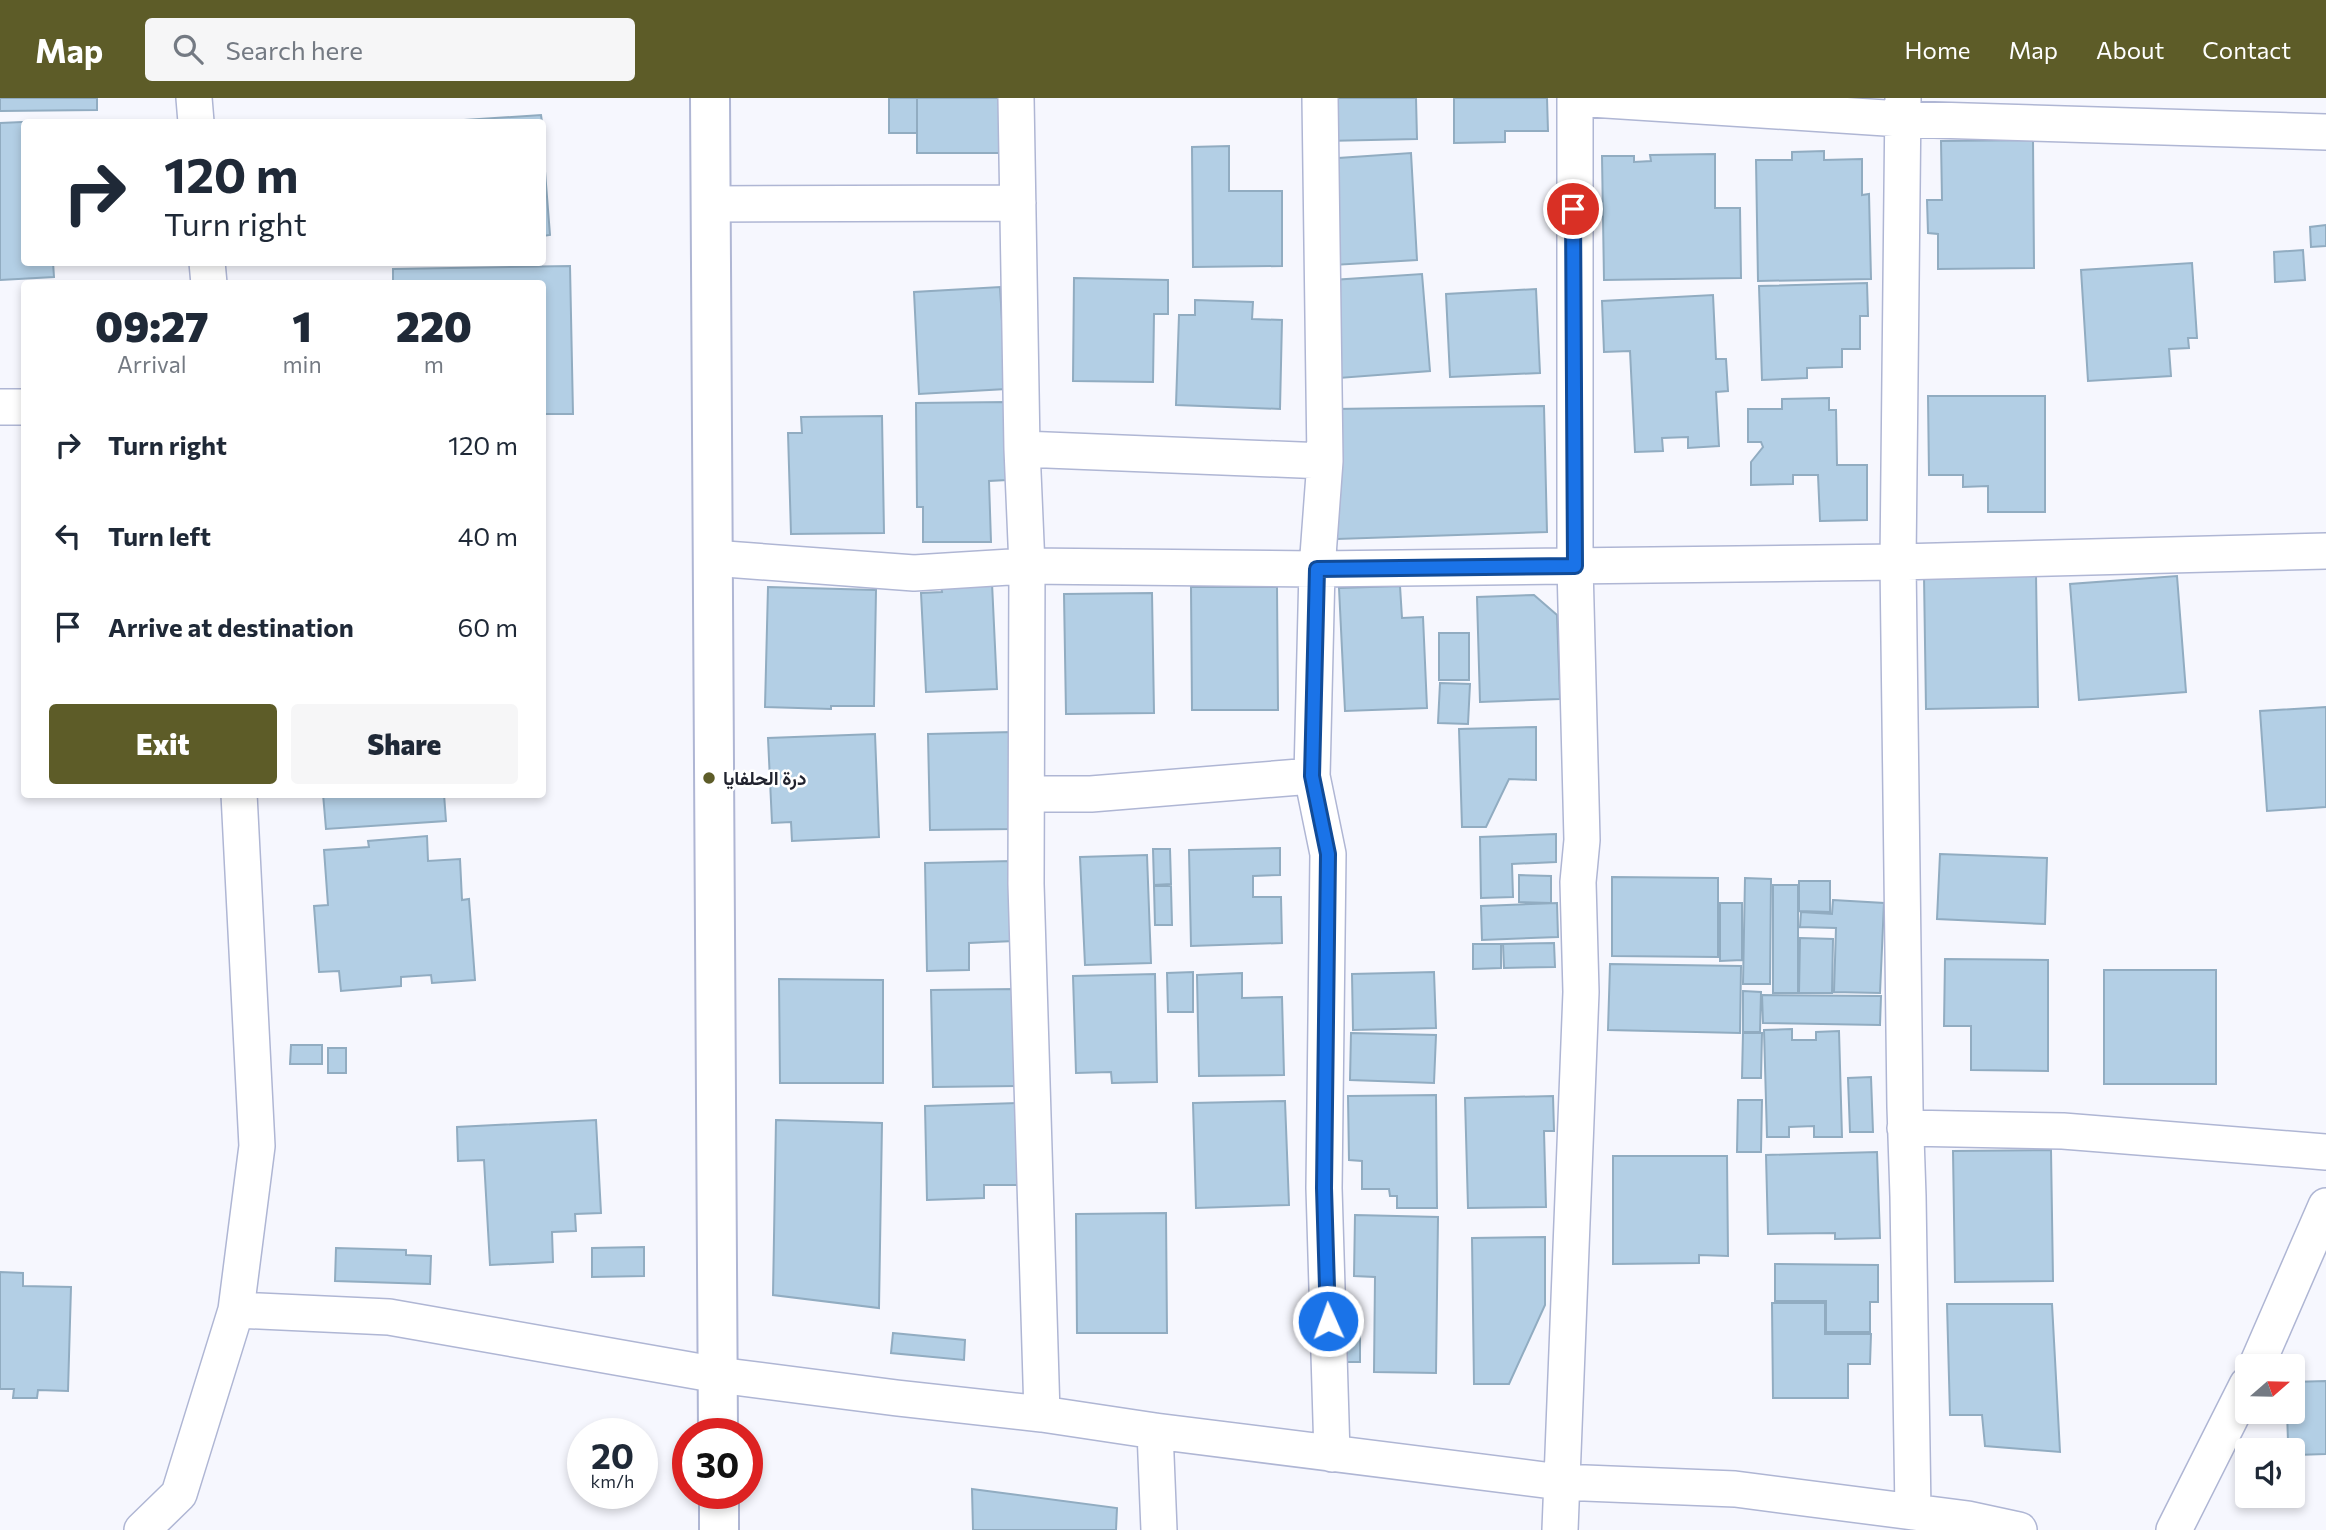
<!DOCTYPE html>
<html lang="en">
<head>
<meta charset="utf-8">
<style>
  body { margin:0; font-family:Commissioner,Vazirmatn,sans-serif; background:#f6f6f7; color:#1f2937; height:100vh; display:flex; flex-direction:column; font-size:26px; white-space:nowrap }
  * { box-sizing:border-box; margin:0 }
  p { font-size:23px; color:#747a83 }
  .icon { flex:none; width:38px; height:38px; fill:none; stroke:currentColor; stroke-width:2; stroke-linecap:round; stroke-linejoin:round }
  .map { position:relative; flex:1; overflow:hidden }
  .panel { position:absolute; left:21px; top:182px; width:525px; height:518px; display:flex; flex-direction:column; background:#fff; border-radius:7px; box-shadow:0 4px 10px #0003 }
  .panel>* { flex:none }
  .top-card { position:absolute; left:21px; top:21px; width:525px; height:147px; border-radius:7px; box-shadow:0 4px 10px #0003; background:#fff; color:#1f2937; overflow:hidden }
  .needle { width:46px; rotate:70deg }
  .controls { position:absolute; left:2235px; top:1256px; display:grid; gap:14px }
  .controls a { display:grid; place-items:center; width:70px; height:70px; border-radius:7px; background:#fff; box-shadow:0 4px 10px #0003; font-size:35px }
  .speed { position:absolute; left:567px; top:1320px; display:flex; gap:14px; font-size:35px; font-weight:700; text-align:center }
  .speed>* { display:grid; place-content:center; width:91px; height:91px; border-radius:50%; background:#fff; box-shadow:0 4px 10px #0003; line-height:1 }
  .speed small { font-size:18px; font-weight:400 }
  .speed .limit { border:10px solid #d22; background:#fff; color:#111 }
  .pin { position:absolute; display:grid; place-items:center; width:60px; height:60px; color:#fff; margin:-30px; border:4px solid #fff; border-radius:50%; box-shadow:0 2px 7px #0007 }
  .me { position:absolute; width:77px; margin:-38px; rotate:358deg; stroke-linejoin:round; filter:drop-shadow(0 0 5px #0008) }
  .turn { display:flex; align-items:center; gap:24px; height:147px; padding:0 28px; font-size:32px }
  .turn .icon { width:91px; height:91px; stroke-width:2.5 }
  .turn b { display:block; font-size:49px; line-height:60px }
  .eta { display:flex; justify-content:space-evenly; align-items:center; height:119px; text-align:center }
  .eta b { font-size:42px; font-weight:800; line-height:49px }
  .button { display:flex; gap:14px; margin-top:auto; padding:14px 28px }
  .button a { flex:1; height:80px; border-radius:7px; background:#5d5c28; color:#fff; font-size:28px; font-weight:800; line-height:80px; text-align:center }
  .button a+a { background:#f6f6f7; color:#1f2937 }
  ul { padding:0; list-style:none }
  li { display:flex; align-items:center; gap:21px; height:91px; padding:0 28px }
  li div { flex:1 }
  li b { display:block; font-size:26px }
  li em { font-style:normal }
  header { display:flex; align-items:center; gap:42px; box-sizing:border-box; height:98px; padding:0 35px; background:#5d5c28; color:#fff }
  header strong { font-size:33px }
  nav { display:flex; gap:38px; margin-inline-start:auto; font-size:24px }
  .search { width:490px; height:63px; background:#f6f6f7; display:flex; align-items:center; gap:18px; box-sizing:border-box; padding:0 24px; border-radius:7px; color:#747a83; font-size:26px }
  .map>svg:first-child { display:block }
</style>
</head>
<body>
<header>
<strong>Map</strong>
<div class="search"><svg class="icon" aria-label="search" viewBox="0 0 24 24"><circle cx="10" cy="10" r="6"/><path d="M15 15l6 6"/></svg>Search here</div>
<nav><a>Home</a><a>Map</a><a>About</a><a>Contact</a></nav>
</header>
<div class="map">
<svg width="2326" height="1432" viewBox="0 0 2326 1432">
  <rect width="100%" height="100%" fill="#f6f7fe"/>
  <!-- building -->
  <path fill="#b3cfe5" stroke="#91acc1" stroke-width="2" d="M0,0H97V12L0,13Z
    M889,0H917V35H889Z
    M917,0H1003V55H917Z
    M1324,0H1416L1417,41L1325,43Z
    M1454,0H1547L1548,33H1505V44L1454,45Z
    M541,17L542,24H433Z
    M45,23L24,24V164H53L54,179L0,182V25Z
    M542,35L550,137L542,138Z
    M2033,42L2034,170L1938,171V136L1928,135L1927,102H1942L1941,43Z
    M1229,48V93H1282V168L1193,169L1192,49Z
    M1824,53V62L1862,61V97L1869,96L1871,181L1758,183L1756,62H1792V54Z
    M1411,55L1417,162L1333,167L1324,61Z
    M1715,56V110H1740L1741,180L1604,182L1602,58H1634V64L1651,63L1650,57Z
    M2326,127V148L2311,149L2310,129Z
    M2303,152L2305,182L2275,184L2274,154Z
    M2192,165L2197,240H2188L2189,250L2169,251L2171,278L2088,283L2081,172Z
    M570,168L573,316H542V186H393V171Z
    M1422,176L1430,273L1339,280L1332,182Z
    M1074,180L1168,182V216H1154L1153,284L1073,283Z
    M1867,185L1868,218H1860V251H1842V269L1807,270V280L1762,282L1759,188Z
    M1000,189L1006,291L919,296L914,194Z
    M1536,191L1540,275L1450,279L1446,196Z
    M1713,197L1716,261H1726L1728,293L1716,294L1719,348L1688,350V339L1662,340L1663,353L1635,354L1630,253L1604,254L1602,203Z
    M1195,202L1253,204L1252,221L1282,222L1280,311L1176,307L1179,217H1195Z
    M1928,298H2045V414H1988V388L1963,389V377H1929Z
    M1829,300V312H1836L1837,367H1867V422L1820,423L1818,377H1793V386L1751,387V364L1763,349L1761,344H1748V311H1782V301Z
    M1006,304L1007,382L989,383L991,444H923V409H917L916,305Z
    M1544,308L1547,434L1337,441L1334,311Z
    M882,318L884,435L791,436L788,335H802L801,319Z
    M2036,476L2038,609L1926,611L1924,478Z
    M2177,478L2186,594L2079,602L2070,486Z
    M992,485L997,591L926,594L921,495L942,494L941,487Z
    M1400,488L1402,520L1423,519L1427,610L1345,613L1339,490Z
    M768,489L876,492L874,608H831V611L765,609Z
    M1191,489H1277L1278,612H1192Z
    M1152,495L1154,615L1066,616L1064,496Z
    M1534,497L1557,517L1560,601L1480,604L1477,499Z
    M1439,535H1469V582H1439Z
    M1440,585L1470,586L1468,626L1438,625Z
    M2326,609V709L2267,713L2260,613Z
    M1536,629V682L1509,681L1486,729H1462L1459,631Z
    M1012,634L1014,731L930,732L928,636Z
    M875,636L879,739L792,743L791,724L772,725L768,640Z
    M323,696H444L446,723L326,731Z
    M1556,736V764L1512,766L1513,799L1481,800L1480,739Z
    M427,738L428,763L460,761L462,802L469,801L475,882L432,885L431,877L401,879V888L341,893L339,873L319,874L314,808L328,807L324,752L369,749L368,743Z
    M1280,750V777L1253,778V799H1281L1282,845L1191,848L1189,752Z
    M1153,751H1170L1171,786L1154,787Z
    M1940,756L2047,760L2045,826L1937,821Z
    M1147,757L1151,865L1085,867L1080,759Z
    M1012,763L1014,843L969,845V872L927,873L925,765Z
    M1519,777L1551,778V805L1519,804Z
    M1612,779L1718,780V859L1612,858Z
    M1745,780L1771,781L1770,886H1743Z
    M1799,783H1830V814L1799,813Z
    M1773,787H1798V895H1773Z
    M1154,788H1171L1172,827H1155Z
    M1833,802L1884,805L1880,895L1834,894L1836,830L1800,829L1801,814L1832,816Z
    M1557,805L1558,839L1482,842L1481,808Z
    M1720,805H1742V862L1720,863Z
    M1800,840L1833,841L1832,895H1799Z
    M1554,845L1555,869L1504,870L1503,846Z
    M1473,846H1501V870L1473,871Z
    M1945,861L2048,862V973L1971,972V928H1944Z
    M1610,866L1741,868L1740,935L1608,932Z
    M2104,872H2216V986H2104Z
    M1193,874V914H1168L1167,875Z
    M1434,874L1436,930L1353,932L1352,876Z
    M1242,875V900L1282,899L1284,977L1199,978L1197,877Z
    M1155,876L1157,984L1112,985L1111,974L1076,975L1073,878Z
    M779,881L883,882V985H780Z
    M1016,891L1019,988L933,989L931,892Z
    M1743,893L1761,894L1760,934H1743Z
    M1762,897L1881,898L1880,927L1763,925Z
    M1792,931V942H1816V934L1839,933L1842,1039H1814V1028L1789,1029V1039H1767L1764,932Z
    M1351,935L1436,937L1434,985L1350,982Z
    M1743,935H1762L1761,980H1742Z
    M291,947H322V966H290Z
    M328,950H346V975H328Z
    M1871,979L1873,1034H1850L1848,980Z
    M1436,997L1437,1110H1397V1098H1390L1389,1091H1362V1063L1349,1062L1348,998Z
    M1553,998L1554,1033H1544L1546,1109L1468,1110L1465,1000Z
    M1738,1002H1762L1761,1054H1737Z
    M1285,1003L1289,1107L1196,1110L1193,1005Z
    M1022,1005L1025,1087H984V1100L927,1102L925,1008Z
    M596,1022L601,1115L575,1116L576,1133L552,1134L553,1164L490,1167L484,1062L458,1063L457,1029Z
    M776,1022L882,1025L879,1210L773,1197Z
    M2051,1052L2053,1183L1955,1184L1953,1053Z
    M1877,1054L1880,1140L1835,1141V1135L1768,1136L1766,1057Z
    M1613,1058H1727L1728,1158L1699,1157V1165L1613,1166Z
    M1166,1115L1167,1235H1077L1076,1116Z
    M1355,1117L1438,1119L1436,1275L1374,1274L1375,1179L1354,1178Z
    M1545,1139V1207L1509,1286H1474L1472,1140Z
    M644,1149V1178L592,1179V1150Z
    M336,1150L406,1152V1157L431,1158L430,1186L335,1183Z
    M1775,1166L1878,1167V1204H1870V1234H1826V1203H1775Z
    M0,1174L23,1175V1188L71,1189L68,1293L38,1292L37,1300H13L14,1291H0Z
    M1772,1205H1825V1236H1871L1870,1266H1848V1300H1773Z
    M1947,1206H2052L2060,1354L1985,1348L1982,1317H1950Z
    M1341,1227H1360V1264H1341Z
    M893,1235L965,1242L964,1262L891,1255Z
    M2326,1283V1356L2296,1357L2288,1343L2287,1314H2292V1284Z
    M972,1391L1117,1410L1116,1432H973Z"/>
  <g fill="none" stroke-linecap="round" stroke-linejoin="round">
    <defs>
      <path id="minor" d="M194,0L196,24
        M1016,0L1022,351L1027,468L1026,786L1042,1316
        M1320,0L1325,363L1317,471L1312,678L1328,756L1324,1090L1332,1356
        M1575,0L1901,21L2326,34
        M1903,0L1898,464L1905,1009L1908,1098L1913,1414
        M710,106L1018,105
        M207,164L209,186
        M0,309H24
        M1022,351L1325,363
        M712,460L914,475L1027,468L1317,471L1898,464L2326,453
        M1027,696H1091L1312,678
        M1905,1030L2063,1033L2326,1054
        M236,1212L389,1219L718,1277L897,1300L1042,1316L1155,1333L1560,1384L1735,1391L1968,1421L2019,1432
        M2256,1269L2326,1108
        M1155,1333L1159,1432
        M142,1432L179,1396L236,1212L257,1048L239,696
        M1560,1432L1581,894L1578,784L1582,742L1575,468V0
        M2174,1432L2247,1287"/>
      <path id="tertiary" d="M710,0L718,1335
        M719,1395V1432"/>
    </defs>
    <!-- minor casing -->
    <use href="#minor" stroke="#afb6d4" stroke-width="38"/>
    <!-- tertiary casing -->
    <use href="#tertiary" stroke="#afb6d4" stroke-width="42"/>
    <!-- minor -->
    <use href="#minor" stroke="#fff" stroke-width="35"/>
    <!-- tertiary -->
    <use href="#tertiary" stroke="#fff" stroke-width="38"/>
  </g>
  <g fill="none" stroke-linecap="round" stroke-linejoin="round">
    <defs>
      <path id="route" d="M1328,1223L1324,1090L1328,756L1312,678L1317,471L1575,468L1573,111"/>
    </defs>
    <!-- route casing -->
    <use href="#route" stroke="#114b97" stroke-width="18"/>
    <!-- route -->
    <use href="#route" stroke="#1a73e8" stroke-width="12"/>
  </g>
  <!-- markers -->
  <circle fill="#5d5c28" stroke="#fff" stroke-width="2.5" cx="709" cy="680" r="7"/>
  <g text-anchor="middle" stroke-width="5" stroke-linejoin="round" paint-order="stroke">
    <!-- poi labels -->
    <g font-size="19" font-weight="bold" fill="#21232f" stroke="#fff" text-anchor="start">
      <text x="723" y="687">درة الحلفايا</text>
    </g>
  </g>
</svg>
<div class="controls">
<a><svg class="needle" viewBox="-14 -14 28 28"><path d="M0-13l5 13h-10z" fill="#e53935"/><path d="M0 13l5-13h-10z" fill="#747a83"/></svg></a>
<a><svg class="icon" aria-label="sound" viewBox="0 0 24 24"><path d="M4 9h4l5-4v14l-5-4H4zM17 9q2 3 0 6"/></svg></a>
</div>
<div class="speed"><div>20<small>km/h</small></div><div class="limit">30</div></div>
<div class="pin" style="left:1573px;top:111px;background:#d93025"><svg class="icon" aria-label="arrive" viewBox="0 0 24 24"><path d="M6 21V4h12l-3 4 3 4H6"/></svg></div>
<svg class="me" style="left:1328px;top:1223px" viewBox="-20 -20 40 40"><circle r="17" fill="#1a73e8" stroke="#fff" stroke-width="3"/><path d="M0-11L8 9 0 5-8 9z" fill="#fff"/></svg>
<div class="top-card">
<div class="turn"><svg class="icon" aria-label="right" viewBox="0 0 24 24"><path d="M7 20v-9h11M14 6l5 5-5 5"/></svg><div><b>120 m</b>Turn right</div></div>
</div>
<section class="panel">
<div class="eta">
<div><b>09:27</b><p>Arrival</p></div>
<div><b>1</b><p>min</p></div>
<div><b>220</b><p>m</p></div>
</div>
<ul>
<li><svg class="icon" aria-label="right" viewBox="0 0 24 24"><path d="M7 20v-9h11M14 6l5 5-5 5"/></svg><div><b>Turn right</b></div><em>120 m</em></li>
<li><svg class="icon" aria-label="left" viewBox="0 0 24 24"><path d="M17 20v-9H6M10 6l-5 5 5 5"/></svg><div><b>Turn left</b></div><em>40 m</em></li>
<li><svg class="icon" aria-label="arrive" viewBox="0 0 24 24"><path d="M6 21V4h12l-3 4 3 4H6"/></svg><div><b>Arrive at destination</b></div><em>60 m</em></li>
</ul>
<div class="button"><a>Exit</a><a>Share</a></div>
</section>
</div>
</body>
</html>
